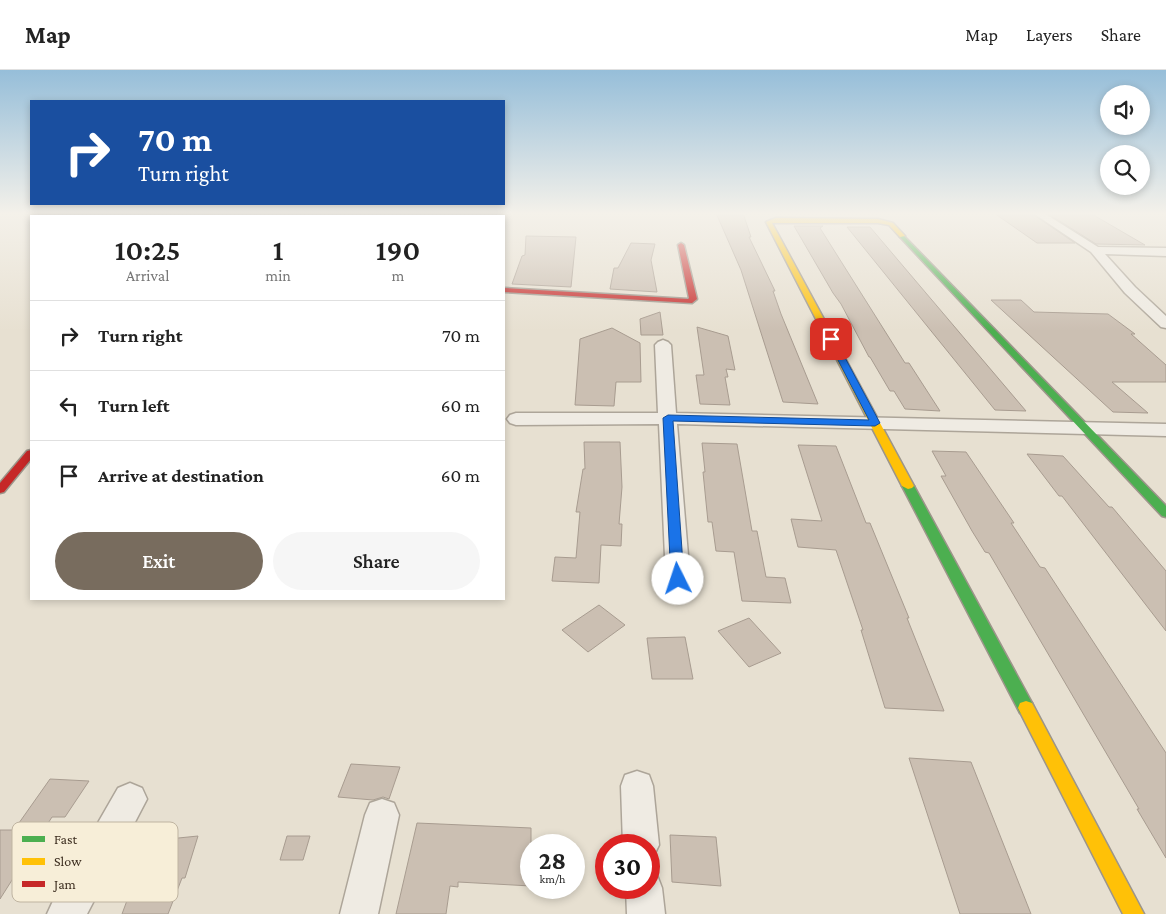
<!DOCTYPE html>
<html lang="en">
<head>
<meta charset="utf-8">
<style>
  body { margin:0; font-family:"Crimson Pro",serif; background:#f6f6f6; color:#222; height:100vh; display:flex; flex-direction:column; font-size:19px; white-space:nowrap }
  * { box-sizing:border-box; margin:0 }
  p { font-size:16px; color:#767676 }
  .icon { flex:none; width:28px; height:28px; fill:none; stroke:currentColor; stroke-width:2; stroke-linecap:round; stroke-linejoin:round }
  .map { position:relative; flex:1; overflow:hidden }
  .side { position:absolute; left:30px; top:145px; width:475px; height:385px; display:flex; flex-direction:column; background:#fff; border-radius:0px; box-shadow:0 2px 8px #0003 }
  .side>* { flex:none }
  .banner { position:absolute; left:30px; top:30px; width:475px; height:105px; border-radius:0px; box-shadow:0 2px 8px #0003; background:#1a4fa0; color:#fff; overflow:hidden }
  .buttons { position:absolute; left:1100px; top:15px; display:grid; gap:10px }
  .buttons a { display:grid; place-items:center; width:50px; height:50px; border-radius:50%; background:#fff; box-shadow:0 2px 8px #0003; font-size:25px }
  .speed { position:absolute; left:520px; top:764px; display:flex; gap:10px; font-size:25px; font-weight:700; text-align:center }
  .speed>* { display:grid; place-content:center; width:65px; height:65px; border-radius:50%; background:#fff; box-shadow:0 2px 8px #0003; line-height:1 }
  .speed small { font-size:12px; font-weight:400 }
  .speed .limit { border:8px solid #d22; background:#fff; color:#111 }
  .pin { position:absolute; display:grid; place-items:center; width:42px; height:42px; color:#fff; margin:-21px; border-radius:10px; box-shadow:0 2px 8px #0006 }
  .me { position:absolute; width:55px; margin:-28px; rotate:356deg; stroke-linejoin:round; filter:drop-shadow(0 0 4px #0008) }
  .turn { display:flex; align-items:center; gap:18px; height:105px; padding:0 25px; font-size:22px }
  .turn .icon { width:65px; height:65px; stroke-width:2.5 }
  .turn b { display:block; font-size:35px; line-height:42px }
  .eta { display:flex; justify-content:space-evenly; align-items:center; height:85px; text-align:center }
  .eta b { font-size:30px; font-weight:600; line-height:35px }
  .button { display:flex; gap:10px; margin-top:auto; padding:10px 25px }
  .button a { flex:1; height:58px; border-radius:30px; background:#786c5e; color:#fff; font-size:20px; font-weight:600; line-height:58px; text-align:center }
  .button a+a { background:#f6f6f6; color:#222 }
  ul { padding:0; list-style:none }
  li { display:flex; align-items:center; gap:15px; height:70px; padding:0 25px; border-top:1px solid #e0e0e0 }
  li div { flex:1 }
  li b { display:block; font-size:19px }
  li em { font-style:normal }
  header { display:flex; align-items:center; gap:30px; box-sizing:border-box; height:70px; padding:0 25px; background:#fff; border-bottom:1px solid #e0e0e0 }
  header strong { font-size:24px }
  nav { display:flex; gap:28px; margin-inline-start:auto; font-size:18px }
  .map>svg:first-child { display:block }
</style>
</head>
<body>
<header>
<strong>Map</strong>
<nav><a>Map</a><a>Layers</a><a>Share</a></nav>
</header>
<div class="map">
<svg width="1166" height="844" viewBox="0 0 1166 844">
  <rect width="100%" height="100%" fill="#e7e0d1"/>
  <!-- building -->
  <path fill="#cbbfb2" stroke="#a89c90" d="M716,143H743L751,167H749L775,221H773L781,244L818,334L783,332L741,200Z
    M994,143H1031L1075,173H1037Z
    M1047,143H1090L1145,175L1096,174Z
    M794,156H823L820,158L905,293H909L940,341L905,339L894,321H890L870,287H869L841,234L833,223Z
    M847,157H870L1026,341L995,340Z
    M526,166L576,167L571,217L512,214L522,186L525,185Z
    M631,173L655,174L651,190L657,222L610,219L614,198H618Z
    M991,230H1021L1034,242L1108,244L1135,264H1131L1166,295V312H1112L1148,343L1113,342Z
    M660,242L663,265H641L640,249Z
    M697,257L728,266L735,300L726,299L728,307H725L730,335L700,334L696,305H704Z
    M612,258L640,273L641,312H616L614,336L575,335L580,269Z
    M584,372H620L622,417L619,454H622L621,476L601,475L599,513L552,511L555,487L576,488L580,442H576L583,399H585Z
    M702,373L737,374L752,461H757L766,507L785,508L791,533L742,531L734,482L716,481L712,452H708L703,402H705Z
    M798,375L836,376L866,453H870L909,548H907L944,641L885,638L861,560H863L836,480L798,477L791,449L822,451Z
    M932,381L966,382L1014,453H1011L1040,497L1045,498L1166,683V788L1137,739H1139L989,483L985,482L972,461L941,406H946Z
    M1027,384L1063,386L1109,437H1112L1166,501V561L1062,426H1059Z
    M599,535L625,555L588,582L562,560Z
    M749,548L781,583L749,597L718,561Z
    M685,567L693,609H652L647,568Z
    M909,688L971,692L1031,844H960Z
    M351,694L400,697L389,729L383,727L373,730L338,727Z
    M50,709L89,711L65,747H52L0,829V760H14Z
    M417,753L531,758V816L458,812V817L450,816L446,844H396Z
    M670,765L716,767L721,816L672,812Z
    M198,766L185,808H182L168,844H122L149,771Z
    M287,766H310L303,790H280Z"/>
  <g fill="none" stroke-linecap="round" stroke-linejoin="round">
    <defs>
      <path id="street" d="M1033,143H1044L1098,177L1166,178V186L1105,184L1135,217L1166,246V258L1161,257L1125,223L1091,182Z
        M663,270L668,272L671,275L676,343L1166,354V366L677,354L690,509L687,515L678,518L669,515L666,509L659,354L516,355L510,353L507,349L510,345L516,343H658L655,275L658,272Z
        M637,701L649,705L653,716L659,775L653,787L649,789V775H623L621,716L625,705Z
        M130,713L142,718L147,729L87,844H47L53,831L118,718Z
        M382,729L394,733L399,745L378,844H340L365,745L370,733Z
        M649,802L657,805L662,818L665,844H627L626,818H649Z"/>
      <path id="fast" d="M902,164L1166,436V447L1162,446L900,167V165Z
        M908,413L914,416L1032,633L1034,638L1032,643L1026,645L1020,643L902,416Z"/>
      <path id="slow" d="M207,143H213L210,146H204Z
        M776,148L878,149L893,153L905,166L900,167L889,155L878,153H772L914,416L912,418L908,419L902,416L766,152Z
        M1026,631L1032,633L1144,844H1123L1018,638L1020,633Z"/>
      <path id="jam" d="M681,173L684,175L697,229L692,233L504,222V218L688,229L689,228L678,175Z
        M31,380V389L4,422L0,423V413L27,381Z"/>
    </defs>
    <!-- street casing -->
    <use href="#street" stroke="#ada599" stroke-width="3"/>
    <!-- fast casing -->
    <use href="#fast" stroke="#9c958a" stroke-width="3"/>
    <!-- slow casing -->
    <use href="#slow" stroke="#9c958a" stroke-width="3"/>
    <!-- jam casing -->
    <use href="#jam" stroke="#9c958a" stroke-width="3"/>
    <!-- street -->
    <use href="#street" fill="#efebe3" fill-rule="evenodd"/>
    <!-- fast -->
    <use href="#fast" fill="#4caf50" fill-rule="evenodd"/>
    <!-- slow -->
    <use href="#slow" fill="#ffc107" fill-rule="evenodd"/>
    <!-- jam -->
    <use href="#jam" fill="#c62828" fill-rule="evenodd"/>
  </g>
  <!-- sky -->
  <linearGradient id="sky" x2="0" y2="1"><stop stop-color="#96bed9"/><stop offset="0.55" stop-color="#f4f1ea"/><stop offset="1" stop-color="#f4f1ea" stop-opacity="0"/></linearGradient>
  <rect width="1166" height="261" fill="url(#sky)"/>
  <!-- route -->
  <path fill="#1a73e8" stroke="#114b97" d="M831,267L835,269L880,353L875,356L673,351L684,509L682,512H673L671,509L663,348L668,345L869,350L827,269Z"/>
  <!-- legend -->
  <rect x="12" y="752" width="166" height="80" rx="8" fill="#f7eed8" stroke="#bfb4a1" stroke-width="1"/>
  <rect x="22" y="766" width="23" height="6" fill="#4caf50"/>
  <rect x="22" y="788" width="23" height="7" fill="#ffc107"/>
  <rect x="22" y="811" width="23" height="6" fill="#c62828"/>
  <g font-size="14" fill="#3d2e20">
    <text x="54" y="774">Fast</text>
    <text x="54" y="796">Slow</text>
    <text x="54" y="819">Jam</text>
  </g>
</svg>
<div class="buttons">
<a><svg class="icon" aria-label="sound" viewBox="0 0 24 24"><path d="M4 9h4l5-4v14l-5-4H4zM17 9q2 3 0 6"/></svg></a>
<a><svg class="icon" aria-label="search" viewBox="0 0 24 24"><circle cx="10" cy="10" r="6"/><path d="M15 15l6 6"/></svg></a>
</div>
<div class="speed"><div>28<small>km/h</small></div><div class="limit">30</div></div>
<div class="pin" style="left:831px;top:269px;background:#d93025"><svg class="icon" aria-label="arrive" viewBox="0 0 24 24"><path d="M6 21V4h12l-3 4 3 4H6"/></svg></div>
<svg class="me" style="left:678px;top:509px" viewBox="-20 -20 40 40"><circle r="19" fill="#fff"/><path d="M0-13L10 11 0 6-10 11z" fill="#1a73e8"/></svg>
<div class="banner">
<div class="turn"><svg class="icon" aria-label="right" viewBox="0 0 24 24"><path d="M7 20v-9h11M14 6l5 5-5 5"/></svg><div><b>70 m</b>Turn right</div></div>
</div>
<section class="side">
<div class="eta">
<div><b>10:25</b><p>Arrival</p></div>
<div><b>1</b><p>min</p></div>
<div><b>190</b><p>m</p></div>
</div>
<ul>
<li><svg class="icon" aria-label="right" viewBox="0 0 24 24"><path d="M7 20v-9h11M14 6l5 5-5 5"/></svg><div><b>Turn right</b></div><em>70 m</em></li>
<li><svg class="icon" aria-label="left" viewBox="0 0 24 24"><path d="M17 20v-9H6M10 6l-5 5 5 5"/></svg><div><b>Turn left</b></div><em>60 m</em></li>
<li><svg class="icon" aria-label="arrive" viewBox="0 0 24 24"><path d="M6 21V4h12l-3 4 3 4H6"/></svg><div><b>Arrive at destination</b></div><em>60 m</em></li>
</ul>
<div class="button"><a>Exit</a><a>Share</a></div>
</section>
</div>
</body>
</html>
